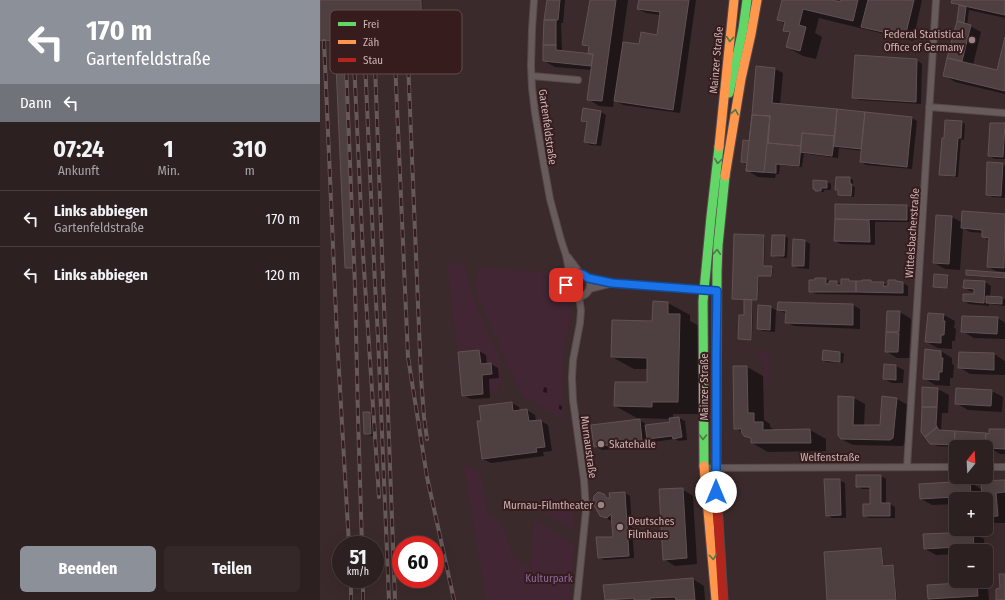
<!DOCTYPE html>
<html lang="de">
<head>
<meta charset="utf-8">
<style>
  body { margin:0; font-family:"Fira Sans Condensed",sans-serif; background:#342829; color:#f1f3f6; height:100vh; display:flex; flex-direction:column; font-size:15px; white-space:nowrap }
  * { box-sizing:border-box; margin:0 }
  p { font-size:13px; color:#a6a3a5 }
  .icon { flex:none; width:22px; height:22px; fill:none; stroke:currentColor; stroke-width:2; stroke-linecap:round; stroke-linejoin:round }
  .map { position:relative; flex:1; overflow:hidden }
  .details { display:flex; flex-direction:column; background:#2c2020; width:320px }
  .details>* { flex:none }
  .banner { background:#8c9099; color:#fff; overflow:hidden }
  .needle { width:26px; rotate:18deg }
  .controls { position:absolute; left:629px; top:440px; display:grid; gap:8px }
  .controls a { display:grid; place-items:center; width:44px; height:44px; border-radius:6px; background:#2c2020; box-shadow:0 4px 16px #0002,0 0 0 1px #483e3e; font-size:20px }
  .speed { position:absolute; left:12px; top:536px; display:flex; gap:8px; font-size:20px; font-weight:700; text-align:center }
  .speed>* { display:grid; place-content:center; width:52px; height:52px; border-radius:50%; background:#2c2020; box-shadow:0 4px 16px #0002,0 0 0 1px #483e3e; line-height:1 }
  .speed small { font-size:10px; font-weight:400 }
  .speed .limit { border:6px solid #d22; background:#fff; color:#111 }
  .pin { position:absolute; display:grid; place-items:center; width:34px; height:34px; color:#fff; margin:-17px; border-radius:8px; box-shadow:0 2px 6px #0006 }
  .me { position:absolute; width:44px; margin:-22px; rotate:0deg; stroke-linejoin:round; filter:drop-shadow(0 0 3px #0008) }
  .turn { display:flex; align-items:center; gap:14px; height:84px; padding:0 20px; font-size:18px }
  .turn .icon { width:52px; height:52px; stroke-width:2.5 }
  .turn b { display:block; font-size:28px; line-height:34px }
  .then { display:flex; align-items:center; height:38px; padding:0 20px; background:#0003; gap:8px; font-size:15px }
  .eta { display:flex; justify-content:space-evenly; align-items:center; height:68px; text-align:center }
  .eta b { font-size:24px; font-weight:700; line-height:28px }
  .primary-button { display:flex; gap:8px; margin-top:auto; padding:8px 20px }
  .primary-button a { flex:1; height:46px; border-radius:6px; background:#8c9099; color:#fff; font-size:16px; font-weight:700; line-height:46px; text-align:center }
  .primary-button a+a { background:#342829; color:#f1f3f6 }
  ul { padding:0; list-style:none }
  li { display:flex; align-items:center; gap:12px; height:56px; padding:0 20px; border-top:1px solid #483e3e }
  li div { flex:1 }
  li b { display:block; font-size:15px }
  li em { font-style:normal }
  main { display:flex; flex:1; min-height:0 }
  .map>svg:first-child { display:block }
</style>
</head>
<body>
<main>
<section class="details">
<div class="banner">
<div class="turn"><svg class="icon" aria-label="left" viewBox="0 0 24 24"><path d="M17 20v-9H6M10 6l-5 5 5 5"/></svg><div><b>170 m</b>Gartenfeldstraße</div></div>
<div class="then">Dann<svg class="icon" aria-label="left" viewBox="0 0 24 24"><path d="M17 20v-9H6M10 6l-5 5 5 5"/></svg></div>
</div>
<div class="eta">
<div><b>07:24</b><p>Ankunft</p></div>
<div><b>1</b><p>Min.</p></div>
<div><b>310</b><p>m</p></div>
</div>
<ul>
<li><svg class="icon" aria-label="left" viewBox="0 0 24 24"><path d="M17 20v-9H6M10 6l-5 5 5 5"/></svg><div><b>Links abbiegen</b><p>Gartenfeldstraße</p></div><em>170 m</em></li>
<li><svg class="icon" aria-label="left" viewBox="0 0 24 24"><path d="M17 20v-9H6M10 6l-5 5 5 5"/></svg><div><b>Links abbiegen</b></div><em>120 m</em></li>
</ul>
<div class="primary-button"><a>Beenden</a><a>Teilen</a></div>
</section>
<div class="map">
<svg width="685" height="600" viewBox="0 0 685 600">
  <rect width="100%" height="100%" fill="#3b2a2b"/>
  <!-- green -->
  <path fill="#422633" d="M145,263L147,280L157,307L182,363L180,382L177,392L142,398L127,264Z
    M157,268L241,272C232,288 243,292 248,304C250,308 250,313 250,317L243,354L242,382L243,419L200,395L202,390L197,387L158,297L156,292Z
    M412,348L450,351L449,386H445C444,376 446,358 434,352C429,350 417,350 412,350Z
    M143,464L161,473L165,501L169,516L175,515L186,536L194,558L210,567L214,520L255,544L249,600H166Z
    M226,495L255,510L253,530L224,513Z"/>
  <!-- shadow -->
  <path fill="#0007" d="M0,0H102L103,37L0,42Z
    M227,0H245L243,23H241L242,50L247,52L269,55L270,48L263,44L271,0H308L302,43L320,45L338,36L341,15L326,13L318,9L320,0H376L360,113L303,105L294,100L293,107L279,106L268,99L272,70L235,67L224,61L225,20Z
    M463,0H507L521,3L522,0H602L593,41L499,18L495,33L502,37L496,59L483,56L467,47L470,34L464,30L465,24L458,20Z
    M633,0H685V18L649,10L647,25L650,26L661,32L653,65L678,71L685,42V94L635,82L624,75L638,21L640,7L632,3Z
    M24,43L25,44L35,268H28L26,267Z
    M597,60L602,64L601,104L539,100L533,97Z
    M437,67L455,69L463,73L460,105L592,118L597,121L592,169L546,165L541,162L542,151L519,148L518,158L487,154L484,153L482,167L460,165L459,174H456L455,178L438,177L427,170L428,164H425L422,162L430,142Z
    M281,112L286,115L281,146L270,145L265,141L268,124L262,121Z
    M642,122L645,124L644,140L641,139L638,177L624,176L620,175L625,139Z
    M685,124V159H675L669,156Z
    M683,164L685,166V198L672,197L667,194Z
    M530,178L533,180V186L535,187L534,197L522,196L519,194V191L516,190Z
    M494,181L507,182L511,184V190H504V192H499L494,189Z
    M516,205L587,206L592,209V222H555V245L520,244L515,240Z
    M643,212L685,215V272L676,271L668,267L670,241L663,237V233L650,232L643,228L640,270L625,269L614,263L632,217L643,223Z
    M444,236L445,237L444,267L453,268L452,276H439L438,300H433L432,340H420L419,339L425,316V300L413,298Z
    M465,236L468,238L467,258L456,257L452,255Z
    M485,241L490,244L489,269L478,268L473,265Z
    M647,274H685V279L650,276Z
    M628,276H629L628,288L615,287Z
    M506,279L512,282H517L522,285V280H529L532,282L551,281L554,283H563L569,286L583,283L588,286V296L496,294L490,291Z
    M645,281L665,282L671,286L670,297L682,298L685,300V306L669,304V306L649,304L644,301L655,296V291H650L645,288Z
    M334,302L348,303L370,315V321L381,327L380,414H353V419L359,418L365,421L367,440L359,441L355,439L333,442L329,439V445L282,450L275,446L320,420L327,425V426L351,422L350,419L317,418L295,406L328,383V369H314L292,357L333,322Z
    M533,305L540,309V329L474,326L466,322L467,314L458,310Z
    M450,307L456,310L455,332L443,331L438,328Z
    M568,312H580L591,319L589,358H577L566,351Z
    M624,315L635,321L634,328L636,329L635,341H632V349L618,348L606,342Z
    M678,318L685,323V339L654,338L642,331Z
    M606,350L621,351L632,358V364L634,365L633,378H630V386L615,385L604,378Z
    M159,351L166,355L167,364H171L178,368L179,378L169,379L170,398L151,399L143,395Z
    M503,351L520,352L524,354L523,363L506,362L503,360Z
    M640,353L674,354L685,361V375L650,374L639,367Z
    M565,365L576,366L584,370L583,383H572L564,379Z
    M414,367H427L443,376L444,420L450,424V427L455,430H490L506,439V451L448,452L432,443V439L415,428Z
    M224,387L227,388V393L223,392Z
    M618,389L629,395L628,413H622L621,429L623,431L670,435L685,430V454H680L670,448L669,450H666V447H636L617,446L611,443Z
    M672,391L683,397L682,412L648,410L636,403Z
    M534,398L545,404L544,426H560L577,399L588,405L585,442L583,446L533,445L521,439Z
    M192,403L199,407L200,411L207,410L215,415L216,421H221L228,425L232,451L223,452L224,456L171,463L163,459L162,421Z
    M239,405L242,406V410L239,409Z
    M49,413L55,416L56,436H51L45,433Z
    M561,476L566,479V504H570L575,507V518H549L544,515L551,505V489H542L537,486Z
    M519,480L525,483L526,518H512L507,515Z
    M685,481V523H675L666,518V499H636V504L612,505L601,499L650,482L662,490Z
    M362,489L373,496L377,564L355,566L344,559Z
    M305,493L310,496L314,558L284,560L279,557L295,538L293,521H291L281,515L283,495L291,499Z
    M653,533L664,539L665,551H636V554L616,555L605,549L604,535Z
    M561,549L562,550L564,567L573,566L574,567L577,600H508Z
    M373,579L384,586L385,600L285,599Z
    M657,583L668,589L669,600H612L609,599Z"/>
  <!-- building -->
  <path fill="#4e3f40" stroke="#625253" d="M0,0H101L102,37L0,41Z
    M227,0H240L238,20H224Z
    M270,0H296L282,101L267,100L273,54H268L269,46L262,45Z
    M319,0H369L353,110L294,101L303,42L319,44L321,32L337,35L340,12L317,9Z
    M462,0H512L520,2L521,0H538L533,21L483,9L479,25L486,27L480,51L466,47L470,32L463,31L465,22L457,20Z
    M548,0H594L585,37L541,27Z
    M632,0H685V15L631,3Z
    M639,5L646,7L644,23L637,21Z
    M224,20H236V45H223Z
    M637,21L651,25L642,61L627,58Z
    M685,37V91L623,76L627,58L677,70Z
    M24,42L34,268H25L15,43Z
    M223,45H236V50L273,54L271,66L223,61Z
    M535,55L597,59L596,102L532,98Z
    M436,66L455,68L452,103L517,109L515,136L482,133L481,146L448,143L450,116L432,115Z
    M263,108L281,111L276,144L264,142L267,122L261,121Z
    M517,109L545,112L541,149L513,146Z
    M545,112L592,117L587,167L540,162Z
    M432,115L450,116L448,143L481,146L479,166L456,164V173L426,171L427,163L421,162L423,140L429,141Z
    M432,115L450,116L444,172L426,171Z
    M625,120L642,121L641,138H638L635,176L619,175L622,138H624Z
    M670,123H685L683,157L668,156Z
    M482,133L515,136L512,156L480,152Z
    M667,162L683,163L681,196L666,195Z
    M516,177H530V184H532L531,196L518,195V190H515Z
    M493,180L507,181V188H501V191H495V189H493Z
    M515,204L587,205V220L515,219Z
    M642,211L685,214L684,268L667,267L669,238L662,237V230L641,228Z
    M616,215L632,216L629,264L613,263Z
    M515,219L549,220L550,242L514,241Z
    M414,234L444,235L443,266H452L451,276H438L437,300L412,299Z
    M452,235H465L464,256H451Z
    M473,239L485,240L484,266H472Z
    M646,270L685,273V278L646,275Z
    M614,274L628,275L627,288L613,287Z
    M495,278H506V284H509V281H517V285H521V279H529V281H536V292H489V280H495Z
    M542,280H551V282H564L563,286H568V280H576V281L583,282V293L536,292V281H542Z
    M644,280L665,281L664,303L643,301V294H654V289L643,288Z
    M666,296L682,297V304L666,303Z
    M424,299L432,300L431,340L418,339L419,315H424Z
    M333,301L348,302V314H360L358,402H332V407L294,406L295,382H327V358L291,357L292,320L332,321Z
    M458,302L533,304V325L465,323L466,311L457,310Z
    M438,305L451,306L450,330L437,329Z
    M567,311H580L579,332H566Z
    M608,313L624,314L623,321H625L624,335H621V343L605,342Z
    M642,316L678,317L677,334L641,332Z
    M566,332L579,333L578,352H565Z
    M605,349L621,351V358H623L622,372H619V380L603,379Z
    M159,350L161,364L171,363L172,374L162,375L163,394L142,396L138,352Z
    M503,350L520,352V362L502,360Z
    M639,352L674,353V370L638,368Z
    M564,364L576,365V380L563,379Z
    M413,366H427L428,413H434V422H443V430L490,429L491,443H431V438L427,437L424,436L422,433L421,429H414Z
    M602,387L618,388L617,407H602Z
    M636,388L672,390L671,406L635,404Z
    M518,396L534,397L533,425H560L562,396L577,398L573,438L570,440L521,439L518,435Z
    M192,402L193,411L207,409L209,421L221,420L225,447L216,448L217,452L162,459L157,421H161L159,406Z
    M602,407H617L616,425L617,427L605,437L601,432Z
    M43,412H50L51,434H44Z
    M359,417L362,437L353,439L352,436L327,439L325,425L350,422L349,418Z
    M320,419L322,441L274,447L271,425Z
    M617,427L619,430L635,431L634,445L610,444L605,437Z
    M669,429H685V449L668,448V445H665L666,433L669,434Z
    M635,431L666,433L665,443L663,447L634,445Z
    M536,475H561V503H570V516H543V504H550V487H536Z
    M504,479H520L521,515L506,516Z
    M685,480V492L676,493L678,516L666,517V499H662L661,481Z
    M650,481L651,496L600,499L599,484Z
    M363,488L367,558L343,560L339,489Z
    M278,492L284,494L287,498H290L289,493L305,492L309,556L278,558L276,537H293L291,514L287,518L283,517L280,516L274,505L273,502L274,496Z
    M653,532L654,546L604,549L603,534Z
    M561,548L563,566L573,565L576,600H507L504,552Z
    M679,574H685V600H676V589L680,588Z
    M373,578L375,600H356L355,597L330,598V600H314V598L285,600L283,585Z
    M657,582L658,596L608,599L607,585Z"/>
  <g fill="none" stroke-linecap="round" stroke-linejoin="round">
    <defs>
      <path id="street" d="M214,0L212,29L211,66L212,88L215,113L224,166L230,199L241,240L246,255L250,276
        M212,76L258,80
        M609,107L685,113
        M248,257L260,273
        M246 285a12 12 0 1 1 24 0a12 12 0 1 1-24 0Z
        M268,278L292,283L397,291
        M269,289L289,284
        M587,467L616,0
        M666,467H685
        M384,468L636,467
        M257,600L266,510L264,480L253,400L252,378L253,360L260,323L261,310L259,297"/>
      <path id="fast" d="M409,93L423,29L427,0
        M396,453L397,271L398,245L405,176
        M384,466L383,301L391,217L399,147"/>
      <path id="slow" d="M399,147L414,0
        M405,176L421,79L431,34L437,0
        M384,466L396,600"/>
      <path id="jam" d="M396,453V487L403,600"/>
    </defs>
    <!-- street casing -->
    <use href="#street" stroke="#574849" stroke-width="8"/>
    <!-- fast casing -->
    <use href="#fast" stroke="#574849" stroke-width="11"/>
    <!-- slow casing -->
    <use href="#slow" stroke="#574849" stroke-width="11"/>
    <!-- jam casing -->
    <use href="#jam" stroke="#574849" stroke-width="11"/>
    <!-- street -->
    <use href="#street" stroke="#685b5b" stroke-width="6"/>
    <!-- fast -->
    <use href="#fast" stroke="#63d668" stroke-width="9"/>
    <!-- slow -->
    <use href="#slow" stroke="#ff974d" stroke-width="9"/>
    <!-- jam -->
    <use href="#jam" stroke="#b3261e" stroke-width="9"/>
    <defs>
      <path id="rail" d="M87,37L101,377L104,417L107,439
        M74,38L88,357L107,477L134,600
        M44,39L55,284L58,337L69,600
        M54,39L75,600
        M25,40L35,287L38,417L42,545
        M33,40L43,254L59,497
        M4,41L17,337L29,545
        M31,579V600
        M43,600V579"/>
    </defs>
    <!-- rail casing -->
    <use href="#rail" stroke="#66595a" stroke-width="4"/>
    <!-- rail -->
    <use href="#rail" stroke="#371c1e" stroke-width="2.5" stroke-dasharray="8" stroke-linecap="butt"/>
  </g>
  <!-- one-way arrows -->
  <defs><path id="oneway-chevron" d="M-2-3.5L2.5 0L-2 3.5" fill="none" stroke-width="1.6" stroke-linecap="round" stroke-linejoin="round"/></defs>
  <g stroke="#4d7943">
    <use href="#oneway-chevron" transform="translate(410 39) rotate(95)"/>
    <use href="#oneway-chevron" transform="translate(415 112) rotate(-80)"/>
    <use href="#oneway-chevron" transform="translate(398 161) rotate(97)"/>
    <use href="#oneway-chevron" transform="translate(397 252) rotate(-87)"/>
    <use href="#oneway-chevron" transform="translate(383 437) rotate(90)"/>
    <use href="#oneway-chevron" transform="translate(393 557) rotate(85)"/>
  </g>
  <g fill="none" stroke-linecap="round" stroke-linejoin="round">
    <defs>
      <path id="route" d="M246,285C248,273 260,270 268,278L292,283L397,291L396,354V492"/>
    </defs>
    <!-- route casing -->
    <use href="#route" stroke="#114b97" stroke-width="10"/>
    <!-- route -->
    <use href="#route" stroke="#1a73e8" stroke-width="7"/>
  </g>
  <!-- markers -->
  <g fill="#998485" stroke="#371c1e" stroke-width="1.5">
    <circle cx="652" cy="40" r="4"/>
    <circle cx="281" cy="444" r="4"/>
    <circle cx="281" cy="505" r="4"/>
    <circle cx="300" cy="527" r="4"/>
  </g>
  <g text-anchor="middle" stroke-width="4" stroke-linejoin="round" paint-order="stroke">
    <!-- poi labels -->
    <g font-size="11" fill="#ccb4b5" stroke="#371c1e" text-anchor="end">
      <text x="644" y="38">Federal Statistical<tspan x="644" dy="13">Office of Germany</tspan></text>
      <text x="289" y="448" text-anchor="start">Skatehalle</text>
      <text x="273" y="509">Murnau-Filmtheater</text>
      <text x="308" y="525" text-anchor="start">Deutsches<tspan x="308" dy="13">Filmhaus</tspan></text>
    </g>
    <!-- street labels -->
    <g font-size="11" fill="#ccb4b5" stroke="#371c1e">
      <text transform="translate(396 60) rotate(-85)" y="4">Mainzer Straße</text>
      <text transform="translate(228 127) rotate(82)" y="4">Gartenfeldstraße</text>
      <text transform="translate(592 233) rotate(-86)" y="4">Wittelsbacherstraße</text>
      <text transform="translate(384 387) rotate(-90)" y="4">Mainzer Straße</text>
      <text transform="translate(269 447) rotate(82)" y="4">Murnaustraße</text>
      <text x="510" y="461">Welfenstraße</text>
    </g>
    <!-- park labels -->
    <g font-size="11" fill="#89699f" stroke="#371c1e">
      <text x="229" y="582">Kulturpark</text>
    </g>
  </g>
  <!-- legend -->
  <rect x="10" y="10" width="132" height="64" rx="6" fill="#371c1e" stroke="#644a4b" stroke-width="1"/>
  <rect x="18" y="22" width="18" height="4" fill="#63d668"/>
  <rect x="18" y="40" width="18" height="4" fill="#ff974d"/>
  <rect x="18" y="58" width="18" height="4" fill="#b3261e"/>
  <g font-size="11" fill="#ccb4b5">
    <text x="43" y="28">Frei</text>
    <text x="43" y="46">Zäh</text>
    <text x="43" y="64">Stau</text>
  </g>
</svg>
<div class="controls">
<a><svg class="needle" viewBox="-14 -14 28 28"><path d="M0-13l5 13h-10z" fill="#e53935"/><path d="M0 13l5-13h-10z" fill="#a6a3a5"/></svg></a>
<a>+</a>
<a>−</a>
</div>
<div class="speed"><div>51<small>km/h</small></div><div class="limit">60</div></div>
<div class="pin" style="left:246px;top:285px;background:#d93025"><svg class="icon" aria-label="arrive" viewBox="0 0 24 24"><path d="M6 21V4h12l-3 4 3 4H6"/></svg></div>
<svg class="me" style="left:396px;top:492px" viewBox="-20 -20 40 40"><circle r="19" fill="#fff"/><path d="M0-13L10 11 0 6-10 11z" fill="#1a73e8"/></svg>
</div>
</main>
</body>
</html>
